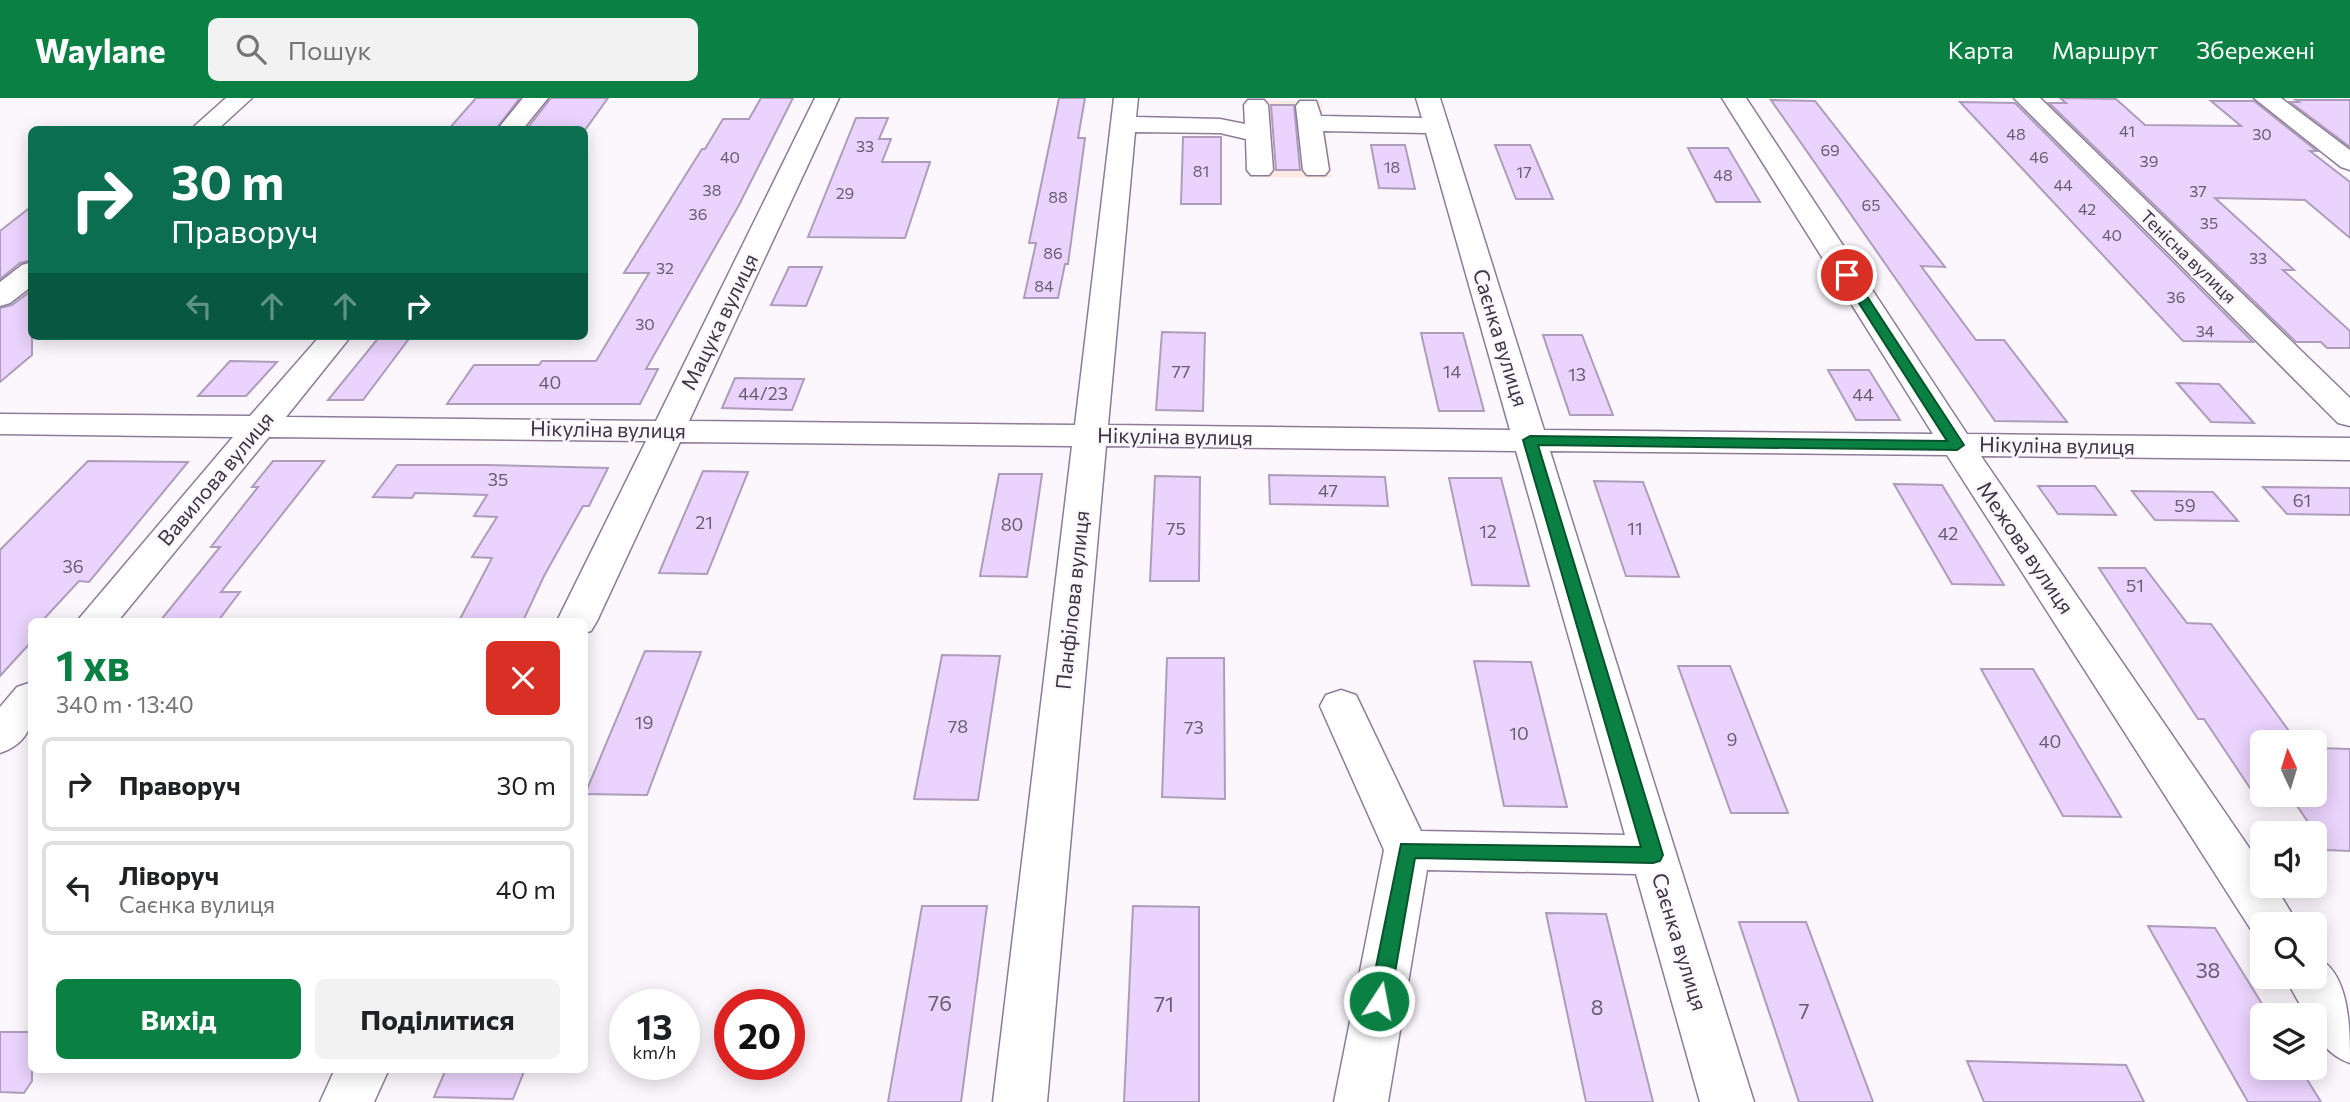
<!DOCTYPE html>
<html lang="uk">
<head>
<meta charset="utf-8">
<style>
  body { margin:0; font-family:Commissioner,sans-serif; background:#f2f2f2; color:#202124; height:100vh; display:flex; flex-direction:column; font-size:26px; white-space:nowrap }
  * { box-sizing:border-box; margin:0 }
  p { font-size:23px; color:#757577 }
  .icon { flex:none; width:38px; height:38px; fill:none; stroke:currentColor; stroke-width:2; stroke-linecap:round; stroke-linejoin:round }
  .map { position:relative; flex:1; overflow:hidden }
  .sheet { position:absolute; left:28px; top:520px; width:560px; height:455px; display:flex; flex-direction:column; background:#fff; border-radius:10px; box-shadow:0 4px 18px #0003 }
  .sheet>* { flex:none }
  .banner { position:absolute; left:28px; top:28px; width:560px; height:214px; border-radius:10px; box-shadow:0 4px 18px #0003; background:#0b6e4f; color:#fff; overflow:hidden }
  .needle { width:46px; rotate:356deg }
  .controls { position:absolute; left:2250px; top:632px; display:grid; gap:14px }
  .controls a { display:grid; place-items:center; width:77px; height:77px; border-radius:10px; background:#fff; box-shadow:0 4px 18px #0003; font-size:35px }
  .speed { position:absolute; left:609px; top:891px; display:flex; gap:14px; font-size:35px; font-weight:700; text-align:center }
  .speed>* { display:grid; place-content:center; width:91px; height:91px; border-radius:50%; background:#fff; box-shadow:0 4px 18px #0003; line-height:1 }
  .speed small { font-size:18px; font-weight:400 }
  .speed .limit { border:10px solid #d22; background:#fff; color:#111 }
  .pin { position:absolute; display:grid; place-items:center; width:60px; height:60px; color:#fff; margin:-30px; border:4px solid #fff; border-radius:50%; box-shadow:0 2px 7px #0007 }
  .me { position:absolute; width:77px; margin:-38px; rotate:11deg; stroke-linejoin:round; filter:drop-shadow(0 0 5px #0008) }
  .turn { display:flex; align-items:center; gap:24px; height:147px; padding:0 28px; font-size:32px }
  .turn .icon { width:91px; height:91px; stroke-width:2.5 }
  .turn b { display:block; font-size:49px; line-height:60px }
  .lanes { display:flex; align-items:center; height:66px; padding:0 28px; background:#0003; justify-content:center; gap:35px; direction:ltr }
  .lanes .off { opacity:.35 }
  .round { display:grid; place-items:center; flex:none; width:74px; height:74px; border-radius:10px; background:#f2f2f2 }
  .head { display:flex; align-items:center; justify-content:space-between; height:119px; padding:0 28px }
  h1 { font-size:42px; font-weight:700; line-height:52px; color:#0b8043 }
  .action { display:flex; gap:14px; margin-top:auto; padding:14px 28px }
  .action a { flex:1; height:80px; border-radius:10px; background:#0b8043; color:#fff; font-size:28px; font-weight:700; line-height:80px; text-align:center }
  .action a+a { background:#f2f2f2; color:#202124 }
  ul { padding:0; list-style:none }
  li { display:flex; align-items:center; gap:21px; height:94px; margin:0 14px 10px; padding:0 14px; border:4px solid #e0e0e0; border-radius:10px }
  li div { flex:1 }
  li b { display:block; font-size:26px }
  li em { font-style:normal }
  header { display:flex; align-items:center; gap:42px; box-sizing:border-box; height:98px; padding:0 35px; background:#0b8043; color:#fff }
  header strong { font-size:33px }
  nav { display:flex; gap:38px; margin-inline-start:auto; font-size:24px }
  .search { width:490px; height:63px; background:#f2f2f2; display:flex; align-items:center; gap:18px; box-sizing:border-box; padding:0 24px; border-radius:10px; color:#757577; font-size:26px }
  .map>svg:first-child { display:block }
</style>
</head>
<body>
<header>
<strong>Waylane</strong>
<div class="search"><svg class="icon" aria-label="search" viewBox="0 0 24 24"><circle cx="10" cy="10" r="6"/><path d="M15 15l6 6"/></svg>Пошук</div>
<nav><a>Карта</a><a>Маршрут</a><a>Збережені</a></nav>
</header>
<div class="map">
<svg width="2350" height="1004" viewBox="0 0 2350 1004">
  <rect width="100%" height="100%" fill="#fbf7fd"/>
  <!-- industrial -->
  <path fill="#fdeae2" d="M1245,2L1321,3L1332,80L1249,79Z"/>
  <!-- building -->
  <path fill="#ead3fc" stroke="#ae9dba" stroke-width="2" d="M476,0H520L495,32H448Z
    M551,0H608L585,32H526Z
    M761,0H793L739,107L646,271H658L640,306H447L474,267H539L542,263H596L649,175H624L702,51H705L723,21H749Z
    M1059,0H1085L1078,40H1085L1068,166H1065L1058,200H1024L1036,145H1029Z
    M2060,0L2116,1L2145,27L2241,28L2211,3H2254L2317,53H2310L2350,84V140L2305,102L2215,100L2294,172H2283L2350,233V250H2327L2321,244H2296L2049,5H2066Z
    M1771,2L1815,3L1945,169L1921,168L1976,242H2004L2067,324L1995,323Z
    M2296,2H2350V49L2290,4H2299Z
    M1960,4L2015,5L2253,244L2183,243Z
    M1271,7H1294L1300,72H1276Z
    M856,20H888L879,41H891L882,64H930L905,140L808,139Z
    M1183,39H1221V106H1181Z
    M1371,47H1405L1415,91L1379,90Z
    M1495,47H1530L1553,101H1516Z
    M1688,50H1728L1760,104H1716Z
    M32,108V162L20,165L0,181V133Z
    M789,169H822L806,208L771,207Z
    M32,192V257L0,284V210L12,207Z
    M1162,234L1205,235L1203,313L1156,312Z
    M1421,235H1463L1484,313H1439Z
    M1543,237H1582L1613,317H1570Z
    M380,238H411L363,302H328Z
    M230,263L277,264L246,298H198Z
    M1828,272H1869L1900,322H1856Z
    M735,280L804,281L792,312L722,310Z
    M2177,285L2219,286L2254,325L2211,324Z
    M88,363L188,364L89,484L79,483L42,523H32V543L0,578V452Z
    M273,363H324L221,494H240L218,523H160L220,449H211L258,389H252Z
    M397,367H486L608,370L589,408H583L544,478L523,523H459L492,460L472,459L497,419L474,418L487,397L415,395L412,400L373,399Z
    M703,373L748,374L707,476L659,475Z
    M999,376H1042L1027,479L980,478Z
    M1269,377L1385,379L1388,408L1270,406Z
    M1155,378L1200,379L1199,483H1150Z
    M1449,380H1501L1529,488L1472,487Z
    M1594,383L1643,384L1679,479L1626,478Z
    M1894,386L1942,387L2004,487L1952,486Z
    M2038,388H2095L2116,417L2058,416Z
    M2263,389L2350,390V417L2287,416Z
    M2132,393L2213,394L2238,423L2155,422Z
    M2099,470H2145L2187,525L2211,526L2297,644H2263V690H2250L2204,621H2198Z
    M645,553L701,554L647,697L585,696Z
    M942,557L1000,558L978,702L914,701Z
    M1167,560H1224L1225,701L1162,699Z
    M1474,563L1531,564L1567,709L1504,708Z
    M1678,568H1730L1788,715H1731Z
    M1981,571H2033L2121,719L2063,718Z
    M2315,650L2350,651V753L2327,752L2289,696H2315Z
    M922,808H987L961,1004H888Z
    M1133,808L1199,809V1004H1124Z
    M1546,815L1606,816L1653,1004H1586Z
    M1739,824H1806L1873,1004H1799Z
    M2148,828L2215,830L2269,917H2263V970H2300L2321,1004H2248Z
    M0,934H32V983L24,995L0,994Z
    M1967,963L2126,967L2144,1004H1984Z
    M446,971H525L513,1001L434,999Z"/>
  <g fill="none" stroke-linecap="round" stroke-linejoin="round">
    <defs>
      <path id="minor" d="M226,0H252L217,32H190Z
        M523,0H548L522,32H497Z
        M815,0H839L689,323L1075,327L1114,0H1138L1136,19L1220,21L1245,26L1244,7L1248,2H1264L1268,7L1273,72L1269,77H1251L1247,72L1246,41L1220,35L1135,34L1108,327L1510,332L1426,35L1323,33L1329,72L1325,77H1307L1303,72L1296,8L1300,3H1316L1321,18L1422,20L1416,0H1440L1544,332L1933,336L1722,0H1746L1967,336L2350,340V362L1981,358L2263,770V788H2275L2298,826H2263V843L2257,841L1947,357L1550,353L1754,1004H1700L1636,776L1427,772L1388,1004H1334L1384,752L1320,608L1326,597L1341,592L1356,597L1421,733L1625,737L1516,353L1106,348L1047,1004H993L1072,348L680,344L597,523L591,533L584,535V523H557L646,343L269,339L118,523H77L233,339L0,336V316L250,318L320,238H351L286,319L656,323Z
        M2014,0H2040L2350,300V328L2338,325Z
        M2254,0H2281L2350,52V72L2341,69Z
        M32,164V188L10,205L0,208V184L22,167Z
        M32,584C32,617 37,642 0,655V609L17,589Z
        M2315,858C2350,874 2350,929 2350,965C2328,957 2315,941 2315,917H2306L2284,878H2315Z
        M335,971H389L374,1004H320Z"/>
    </defs>
    <!-- minor casing -->
    <use href="#minor" stroke="#8d7c99" stroke-width="3"/>
    <!-- minor -->
    <use href="#minor" fill="#fff" fill-rule="evenodd"/>
  </g>
  <!-- route -->
  <path fill="#0b8043" stroke="#07532c" stroke-width="2" d="M1847,173L1853,177L1964,347L1957,352L1538,347L1663,757L1660,763L1653,765L1415,760L1390,903L1387,910L1379,913L1372,910L1369,903L1401,746L1641,749L1523,342L1530,338L1947,343L1841,177Z"/>
  <g text-anchor="middle" stroke-width="5" stroke-linejoin="round" paint-order="stroke">
    <!-- far-number labels -->
    <g font-size="16" fill="#685d71">
      <text x="2127" y="39">41</text>
      <text x="2016" y="42">48</text>
      <text x="2262" y="42">30</text>
      <text x="865" y="54">33</text>
      <text x="1830" y="58">69</text>
      <text x="730" y="65">40</text>
      <text x="2039" y="65">46</text>
      <text x="2149" y="69">39</text>
      <text x="1392" y="75">18</text>
      <text x="1201" y="79">81</text>
      <text x="1524" y="80">17</text>
      <text x="1723" y="83">48</text>
      <text x="2063" y="93">44</text>
      <text x="712" y="98">38</text>
      <text x="2198" y="99">37</text>
      <text x="845" y="101">29</text>
      <text x="1058" y="105">88</text>
      <text x="1871" y="113">65</text>
      <text x="2087" y="117">42</text>
      <text x="698" y="122">36</text>
      <text x="2209" y="131">35</text>
      <text x="2112" y="143">40</text>
      <text x="1053" y="161">86</text>
      <text x="2258" y="166">33</text>
      <text x="665" y="176">32</text>
      <text x="1044" y="194">84</text>
      <text x="2176" y="205">36</text>
      <text x="645" y="232">30</text>
      <text x="2205" y="239">34</text>
    </g>
    <!-- far-street labels -->
    <g font-size="18" fill="#3d3643" stroke="#fbf7fd">
      <text transform="translate(2188 159) rotate(44)" y="6">Тенісна вулиця</text>
    </g>
    <!-- number labels -->
    <g font-size="18" fill="#685d71">
      <text x="1181" y="280">77</text>
      <text x="1452" y="280">14</text>
      <text x="1577" y="283">13</text>
      <text x="550" y="291">40</text>
      <text x="763" y="302">44/23</text>
      <text x="1863" y="303">44</text>
      <text x="498" y="388">35</text>
      <text x="1328" y="399">47</text>
      <text x="2302" y="409">61</text>
      <text x="2185" y="414">59</text>
      <text x="704" y="431">21</text>
      <text x="1012" y="433">80</text>
      <text x="1176" y="437">75</text>
      <text x="1635" y="437">11</text>
      <text x="1488" y="440">12</text>
      <text x="1948" y="442">42</text>
      <text x="73" y="475">36</text>
      <text x="2135" y="494">51</text>
      <text x="644" y="631">19</text>
      <text x="958" y="635">78</text>
      <text x="1194" y="636">73</text>
      <text x="1519" y="642">10</text>
      <text x="1732" y="648">9</text>
      <text x="2050" y="650">40</text>
    </g>
    <!-- street labels -->
    <g font-size="21" fill="#3d3643" stroke="#fbf7fd">
      <text transform="translate(720 224) rotate(-64)" y="7">Мацука вулиця</text>
      <text transform="translate(1500 240) rotate(73)" y="7">Саєнка вулиця</text>
      <text transform="translate(608 332) rotate(1)" y="7">Нікуліна вулиця</text>
      <text transform="translate(1175 339) rotate(1)" y="7">Нікуліна вулиця</text>
      <text transform="translate(2057 348) rotate(1)" y="7">Нікуліна вулиця</text>
      <text transform="translate(216 381) rotate(-50)" y="7">Вавилова вулиця</text>
      <text transform="translate(2025 450) rotate(56)" y="7">Межова вулиця</text>
      <text transform="translate(1073 502) rotate(-84)" y="7">Панфілова вулиця</text>
      <text transform="translate(1679 844) rotate(73)" y="7">Саєнка вулиця</text>
    </g>
    <!-- near-number labels -->
    <g font-size="21" fill="#685d71">
      <text x="2208" y="880">38</text>
      <text x="940" y="913">76</text>
      <text x="1164" y="914">71</text>
      <text x="1597" y="917">8</text>
      <text x="1804" y="921">7</text>
    </g>
  </g>
</svg>
<div class="controls">
<a><svg class="needle" viewBox="-14 -14 28 28"><path d="M0-13l5 13h-10z" fill="#e53935"/><path d="M0 13l5-13h-10z" fill="#757577"/></svg></a>
<a><svg class="icon" aria-label="sound" viewBox="0 0 24 24"><path d="M4 9h4l5-4v14l-5-4H4zM17 9q2 3 0 6"/></svg></a>
<a><svg class="icon" aria-label="search" viewBox="0 0 24 24"><circle cx="10" cy="10" r="6"/><path d="M15 15l6 6"/></svg></a>
<a><svg class="icon" aria-label="layers" viewBox="0 0 24 24"><path d="M12 4l9 5-9 5-9-5zM3 14l9 5 9-5"/></svg></a>
</div>
<div class="speed"><div>13<small>km/h</small></div><div class="limit">20</div></div>
<div class="pin" style="left:1847px;top:177px;background:#d93025"><svg class="icon" aria-label="arrive" viewBox="0 0 24 24"><path d="M6 21V4h12l-3 4 3 4H6"/></svg></div>
<svg class="me" style="left:1379px;top:903px" viewBox="-20 -20 40 40"><circle r="17" fill="#0b8043" stroke="#fff" stroke-width="3"/><path d="M0-11L8 9 0 5-8 9z" fill="#fff"/></svg>
<div class="banner">
<div class="turn"><svg class="icon" aria-label="right" viewBox="0 0 24 24"><path d="M7 20v-9h11M14 6l5 5-5 5"/></svg><div><b>30 m</b>Праворуч</div></div>
<div class="lanes"><svg class="icon off" aria-label="left" viewBox="0 0 24 24"><path d="M17 20v-9H6M10 6l-5 5 5 5"/></svg><svg class="icon off" aria-label="ahead" viewBox="0 0 24 24"><path d="M12 20V5M6 11l6-6 6 6"/></svg><svg class="icon off" aria-label="ahead" viewBox="0 0 24 24"><path d="M12 20V5M6 11l6-6 6 6"/></svg><svg class="icon" aria-label="right" viewBox="0 0 24 24"><path d="M7 20v-9h11M14 6l5 5-5 5"/></svg></div>
</div>
<section class="sheet">
<div class="head"><div><h1>1 хв</h1><p>340 m · 13:40</p></div><a class="round" style="background:#d93025;color:#fff"><svg class="icon" aria-label="close" viewBox="0 0 24 24"><path d="M6 6l12 12M18 6L6 18"/></svg></a></div>
<ul>
<li><svg class="icon" aria-label="right" viewBox="0 0 24 24"><path d="M7 20v-9h11M14 6l5 5-5 5"/></svg><div><b>Праворуч</b></div><em>30 m</em></li>
<li><svg class="icon" aria-label="left" viewBox="0 0 24 24"><path d="M17 20v-9H6M10 6l-5 5 5 5"/></svg><div><b>Ліворуч</b><p>Саєнка вулиця</p></div><em>40 m</em></li>
</ul>
<div class="action"><a>Вихід</a><a>Поділитися</a></div>
</section>
</div>
</body>
</html>
